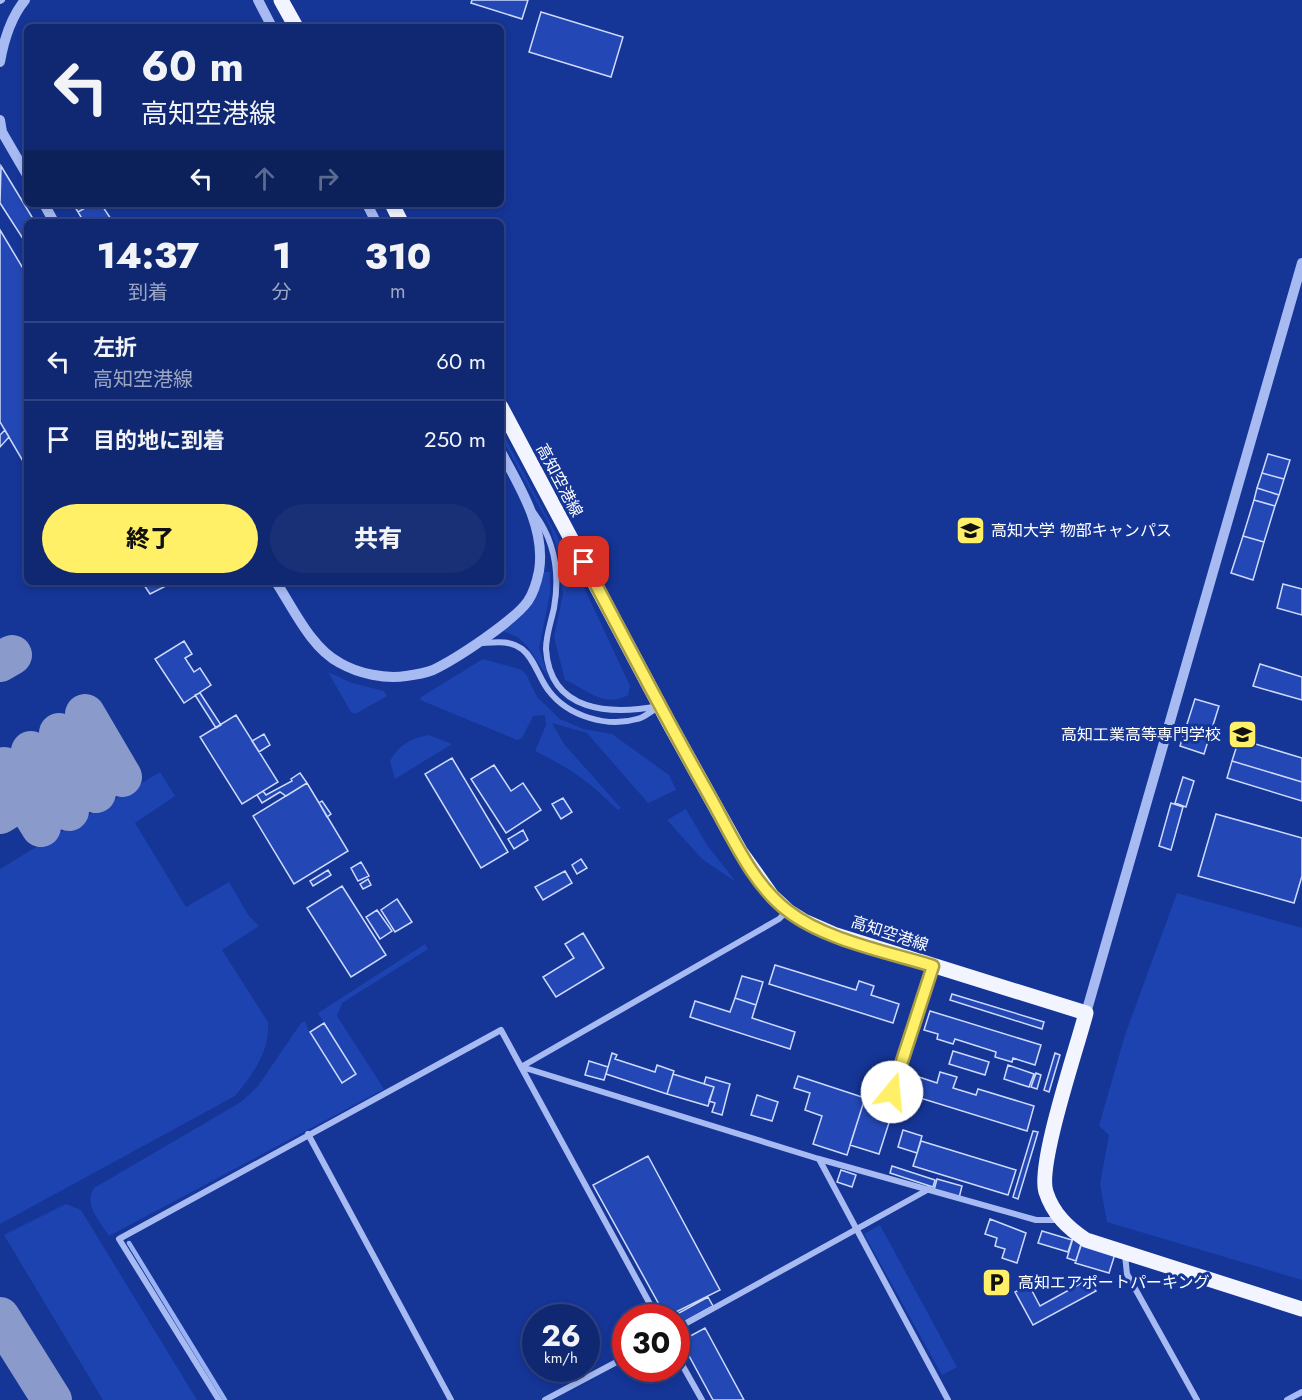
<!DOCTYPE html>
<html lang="ja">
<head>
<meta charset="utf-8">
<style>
  body { margin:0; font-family:Jost,"Noto Sans JP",sans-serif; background:#193076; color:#f1f3f6; height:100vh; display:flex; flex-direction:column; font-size:22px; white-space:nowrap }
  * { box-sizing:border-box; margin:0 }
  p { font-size:20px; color:#9ca6c3 }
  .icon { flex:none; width:33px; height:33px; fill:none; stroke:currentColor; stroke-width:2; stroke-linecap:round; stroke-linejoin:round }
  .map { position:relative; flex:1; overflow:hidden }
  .panel { position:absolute; left:24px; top:219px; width:480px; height:366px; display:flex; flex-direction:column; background:#102871; border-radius:9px; box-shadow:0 3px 9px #0003,0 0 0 2px #304484 }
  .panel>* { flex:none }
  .top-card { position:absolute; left:24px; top:24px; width:480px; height:183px; border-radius:9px; box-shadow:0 3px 9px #0003,0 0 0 2px #304484; background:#102871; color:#f1f3f6; overflow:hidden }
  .speed { position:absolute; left:522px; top:1304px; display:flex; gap:12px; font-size:30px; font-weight:700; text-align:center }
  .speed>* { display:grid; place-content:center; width:78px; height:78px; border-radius:50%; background:#102871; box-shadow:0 3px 9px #0003,0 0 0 2px #304484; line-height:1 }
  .speed small { font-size:15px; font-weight:400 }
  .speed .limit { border:9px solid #d22; background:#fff; color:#111 }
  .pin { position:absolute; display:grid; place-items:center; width:51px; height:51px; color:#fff; margin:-26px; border-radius:12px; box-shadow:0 3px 9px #0006 }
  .me { position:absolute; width:66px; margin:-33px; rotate:17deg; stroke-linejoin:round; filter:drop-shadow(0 0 4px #0008) }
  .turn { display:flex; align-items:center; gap:21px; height:126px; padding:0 18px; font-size:27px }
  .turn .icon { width:78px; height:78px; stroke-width:2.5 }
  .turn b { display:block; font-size:42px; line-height:51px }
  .lanes { display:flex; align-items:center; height:57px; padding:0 18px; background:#0003; justify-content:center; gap:30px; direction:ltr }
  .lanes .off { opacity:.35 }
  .eta { display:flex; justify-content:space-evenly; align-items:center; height:102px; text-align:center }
  .eta b { font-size:36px; font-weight:800; line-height:42px }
  .primary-button { display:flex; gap:12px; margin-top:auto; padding:12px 18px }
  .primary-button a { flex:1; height:69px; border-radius:36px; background:#fff068; color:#111; font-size:24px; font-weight:800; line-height:69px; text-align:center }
  .primary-button a+a { background:#193076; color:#f1f3f6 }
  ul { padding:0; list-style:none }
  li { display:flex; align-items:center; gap:18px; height:78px; padding:0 18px; border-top:2px solid #304484 }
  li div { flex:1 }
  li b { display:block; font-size:22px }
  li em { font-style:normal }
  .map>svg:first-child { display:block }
</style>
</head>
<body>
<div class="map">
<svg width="1302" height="1400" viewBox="0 0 1302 1400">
  <rect width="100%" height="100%" fill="#153597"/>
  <!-- green -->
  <path fill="#1d43b1" d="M501,430L581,581L630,686L628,695C604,709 585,688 565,680L554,637L563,594L556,546L551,528L501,437Z
    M544,572H550V594L539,648L549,679L527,646L519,638L501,630L539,588Z
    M483,659L522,670L527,676L537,697L560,719L583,729L612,734L669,775L676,790L648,803L587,733L552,723L564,744L621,808L618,810C587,780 573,770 535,751L546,725L545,715L533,716L522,738L517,740L420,700L421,697Z
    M328,672L352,683L384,691L387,696L355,714L351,712Z
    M428,735L452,744L395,779L390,761C400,744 410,739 428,735Z
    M160,772L175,796L135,823L186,907L229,882L249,916L259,926L222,950L268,1022C270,1051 253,1074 235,1096L0,1224V869Z
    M686,809L707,845L736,882L702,859L667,820Z
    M1177,893L1302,928V1280L1107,1222L1100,1184L1109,1135L1099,1126L1125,1035Z
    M425,944L428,949L342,1003L337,1016L384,1089L109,1236C100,1221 83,1205 94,1188L241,1102L258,1086L301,1023L305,1021L310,1033L341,1083L356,1074L318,1013Z
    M66,1204L81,1210L197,1400H103L4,1235Z
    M880,1225L957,1367L942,1375L864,1234Z"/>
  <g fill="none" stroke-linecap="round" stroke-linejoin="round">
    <!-- stream -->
    <path stroke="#99b2f5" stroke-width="4.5" d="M129,1243L225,1400"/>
    <!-- taxiway -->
    <path stroke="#8a9acb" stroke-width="40" d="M0,662L12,655
      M85,714L122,777
      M59,733L96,793
      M31,751L69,811
      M4,767L41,827
      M0,814L105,749
      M0,1317L52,1400"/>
  </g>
  <!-- building -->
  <path fill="#2348b6" stroke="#cedafc" stroke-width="1.5" d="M472,0H528L522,19L471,3Z
    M541,12L623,37L611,77L529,52Z
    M1,166L35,222H27V245L0,203Z
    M73,204H85L87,207L78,212Z
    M92,204H101L113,222H84L78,212Z
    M0,230L27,275V468L0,422Z
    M5,430L9,437L0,447V435Z
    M1268,454L1290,460L1284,479L1262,473Z
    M1262,473L1284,479L1279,495L1257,488Z
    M1257,488L1279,495L1275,506L1254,500Z
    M1254,500L1275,506L1264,542L1243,536Z
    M1243,536L1264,542L1253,580L1231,573Z
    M142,582H164L166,586L150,594Z
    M1283,584L1302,589V615L1277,608Z
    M184,641L192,654L185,658L194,672L200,668L211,685L184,703L155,659Z
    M1260,664L1302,677V700L1253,686Z
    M200,693L221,725L216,728L195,695Z
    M1195,699L1219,706L1204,754L1180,746Z
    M236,715L278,782L242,804L200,737Z
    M264,734L270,745L259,752L252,741Z
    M1239,739L1302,758V782L1232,761Z
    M452,758L508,852L481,868L425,774Z
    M1232,761L1302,782V801L1227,778Z
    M494,765L511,791L523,783L541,810L506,833L471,779Z
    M300,773L307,783L286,796L280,792L262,803L257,795L263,791L266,795L292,781L291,779Z
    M1183,777L1194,781L1186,807L1175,803Z
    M307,783L348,851L294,884L253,816Z
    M563,798L572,812L561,819L552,804Z
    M322,801L331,814L327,817L319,803Z
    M1171,803L1183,807L1171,850L1159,846Z
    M1216,814L1302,838V876L1294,903L1198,876Z
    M523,830L528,840L514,849L508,839Z
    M581,859L587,868L577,874L572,865Z
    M361,862L369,876L358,881L351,868Z
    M328,870L331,875L313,886L310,881Z
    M565,871L572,883L543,900L535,887Z
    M368,879L371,885L363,889L360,884Z
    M342,886L386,955L351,977L307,908Z
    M397,899L412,922L395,932L381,910Z
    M377,910L392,931L380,939L366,917Z
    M583,933L604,968L556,997L543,977L574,958L565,944Z
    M775,965L856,990L859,981L874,986L871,995L899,1004L893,1023L769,984Z
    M742,976L763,982L756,1005L735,998Z
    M952,994L1044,1022L1042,1029L950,1000Z
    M735,998L756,1005L752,1018L795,1032L790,1049L690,1017L695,1001L730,1012Z
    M930,1011L1041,1045L1035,1065L1013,1058L1012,1062L995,1057L996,1052L955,1039L953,1044L937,1039L938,1034L924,1030Z
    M324,1023L356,1074L342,1083L310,1032Z
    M953,1051L989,1062L985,1075L949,1064Z
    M612,1053L617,1055L615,1059L655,1072L657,1065L674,1071L667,1094L606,1074Z
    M1055,1053L1060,1055L1049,1092L1044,1090Z
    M589,1061L608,1067L604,1080L585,1075Z
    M1008,1065L1034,1074L1029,1087L1004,1079Z
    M940,1072L957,1077L953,1088L976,1095L978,1089L1034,1106L1027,1131L904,1093L910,1074L937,1083Z
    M1036,1073L1041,1075L1037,1089L1031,1087Z
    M673,1074L714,1087L708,1106L667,1094Z
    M798,1076L865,1098L847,1155L813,1144L822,1116L805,1110L810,1093L794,1088Z
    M706,1077L730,1084L722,1115L712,1112L715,1103L709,1101L714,1087L704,1084Z
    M757,1095L778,1102L772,1121L751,1115Z
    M865,1098L894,1107L879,1154L850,1145Z
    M903,1130L922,1136L917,1153L898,1147Z
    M1033,1131L1038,1132L1018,1199L1013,1197Z
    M921,1141L1016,1170L1008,1195L913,1166Z
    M648,1156L720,1290L666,1317L593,1185Z
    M892,1166L935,1180L933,1187L890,1173Z
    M841,1170L856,1175L852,1187L837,1182Z
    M937,1179L962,1186L959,1198L934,1190Z
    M990,1219L1026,1233L1017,1263L1002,1258L1005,1249L995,1246L997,1238L985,1234Z
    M1042,1231L1072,1240L1068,1252L1038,1243Z
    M1073,1238L1082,1241L1076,1261L1067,1258Z
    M1082,1243L1115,1254L1109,1273L1075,1263Z
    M1089,1279L1096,1291L1033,1325L1015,1292L1029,1285L1040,1306Z
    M708,1297L713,1306L682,1323L677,1314Z
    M705,1328L744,1400H713L681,1341Z"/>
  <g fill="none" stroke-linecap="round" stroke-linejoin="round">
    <!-- minor -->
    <path stroke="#a7baf2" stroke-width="6" d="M0,1L2,0
      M534,513C555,541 560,574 554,608C551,622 546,635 546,649C550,713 611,715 659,706
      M482,643C496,642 510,640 522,649C535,659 539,679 549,691C568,716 607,728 637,719C644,718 651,711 657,708
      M521,1067L779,919L787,911
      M522,1067L819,1159L1036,1220H1059
      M892,1092L933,967
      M308,1134L451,1400
      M819,1159L948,1400
      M1125,1255L1127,1274L1197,1400
      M676,1329L929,1189
      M676,1354L702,1400
      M219,1400L119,1239L501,1030L657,1317
      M545,1400L626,1357
      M1287,1400L1302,1392"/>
    <!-- tertiary -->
    <path stroke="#a7baf2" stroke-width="10" d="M258,0L272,27
      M0,62C4,39 11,17 25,0
      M0,120L2,132L27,175
      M44,204L54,222
      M367,204L376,222
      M276,582C293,608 311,648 340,663C359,674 385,679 406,676C414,675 425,673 433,670C456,659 514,621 528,601C534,592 537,581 539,571C546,529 520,487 501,452
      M1086,1013L1302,263"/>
    <!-- primary -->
    <path stroke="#f2f4ff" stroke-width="15" d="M281,0L296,27
      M392,204L401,222
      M501,407L669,723L740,851L772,896L788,911L804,921L836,935L1086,1013C1077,1048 1037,1165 1046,1192C1053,1214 1068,1228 1086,1240L1302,1309"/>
  </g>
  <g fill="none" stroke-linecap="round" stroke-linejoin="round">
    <defs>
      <path id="route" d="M584,562C625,640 666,719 709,795C731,834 752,884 788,911C825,940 888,952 933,966L892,1092"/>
    </defs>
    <!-- route casing -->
    <use href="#route" stroke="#a69c44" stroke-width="15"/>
    <!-- route -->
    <use href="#route" stroke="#fff068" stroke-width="10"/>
  </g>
  <!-- icons -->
  <defs>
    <symbol id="university-square" viewBox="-11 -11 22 22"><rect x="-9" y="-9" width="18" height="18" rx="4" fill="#fff068" stroke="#153597"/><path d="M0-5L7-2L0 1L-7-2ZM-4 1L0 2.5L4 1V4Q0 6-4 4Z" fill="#111"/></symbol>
    <symbol id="school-square" viewBox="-11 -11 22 22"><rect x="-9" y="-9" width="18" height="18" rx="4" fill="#fff068" stroke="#153597"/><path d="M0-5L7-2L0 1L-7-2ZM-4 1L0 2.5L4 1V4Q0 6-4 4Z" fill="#111"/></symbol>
    <symbol id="parking-square" viewBox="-11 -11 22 22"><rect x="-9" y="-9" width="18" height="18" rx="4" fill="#fff068" stroke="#153597"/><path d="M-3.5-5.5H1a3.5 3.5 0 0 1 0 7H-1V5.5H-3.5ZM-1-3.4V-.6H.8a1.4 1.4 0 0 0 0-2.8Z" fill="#111"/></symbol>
  </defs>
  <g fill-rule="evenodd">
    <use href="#university-square" x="954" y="514" width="33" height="33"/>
    <use href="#school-square" x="1226" y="718" width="33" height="33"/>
    <use href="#parking-square" x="980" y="1266" width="33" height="33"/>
  </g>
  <g text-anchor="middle" stroke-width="6" stroke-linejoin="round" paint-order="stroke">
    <!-- street labels -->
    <g font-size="16" fill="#fff" stroke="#153597">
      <text transform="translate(560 480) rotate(62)" y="6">高知空港線</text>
      <text transform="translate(890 933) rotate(18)" y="6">高知空港線</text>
    </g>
    <!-- poi labels -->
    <g font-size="16" fill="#fff" stroke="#153597" text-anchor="start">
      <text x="991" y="536">高知大学 物部キャンパス</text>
      <text x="1221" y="740" text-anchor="end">高知工業高等専門学校</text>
      <text x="1018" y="1288">高知エアポートパーキング</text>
    </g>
  </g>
</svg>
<div class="speed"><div>26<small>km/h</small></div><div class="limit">30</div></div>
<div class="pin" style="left:584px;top:562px;background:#d93025"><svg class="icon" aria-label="arrive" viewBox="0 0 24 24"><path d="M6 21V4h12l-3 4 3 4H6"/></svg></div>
<svg class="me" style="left:892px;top:1092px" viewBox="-20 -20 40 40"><circle r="19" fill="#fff"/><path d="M0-13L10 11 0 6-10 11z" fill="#fff068"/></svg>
<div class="top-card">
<div class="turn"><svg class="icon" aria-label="left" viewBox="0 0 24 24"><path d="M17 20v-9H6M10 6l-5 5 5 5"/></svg><div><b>60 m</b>高知空港線</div></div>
<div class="lanes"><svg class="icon" aria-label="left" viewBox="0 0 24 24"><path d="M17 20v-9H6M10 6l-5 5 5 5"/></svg><svg class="icon off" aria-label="ahead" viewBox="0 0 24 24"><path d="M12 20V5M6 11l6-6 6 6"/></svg><svg class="icon off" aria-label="right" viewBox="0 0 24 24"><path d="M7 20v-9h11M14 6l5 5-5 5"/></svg></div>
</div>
<section class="panel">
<div class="eta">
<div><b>14:37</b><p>到着</p></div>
<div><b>1</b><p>分</p></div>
<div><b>310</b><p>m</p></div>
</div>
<ul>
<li><svg class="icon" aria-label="left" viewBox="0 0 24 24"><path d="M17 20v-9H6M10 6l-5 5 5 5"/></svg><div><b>左折</b><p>高知空港線</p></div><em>60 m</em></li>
<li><svg class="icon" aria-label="arrive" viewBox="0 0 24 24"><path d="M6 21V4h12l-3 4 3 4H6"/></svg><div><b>目的地に到着</b></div><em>250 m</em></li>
</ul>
<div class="primary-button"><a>終了</a><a>共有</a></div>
</section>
</div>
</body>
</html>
